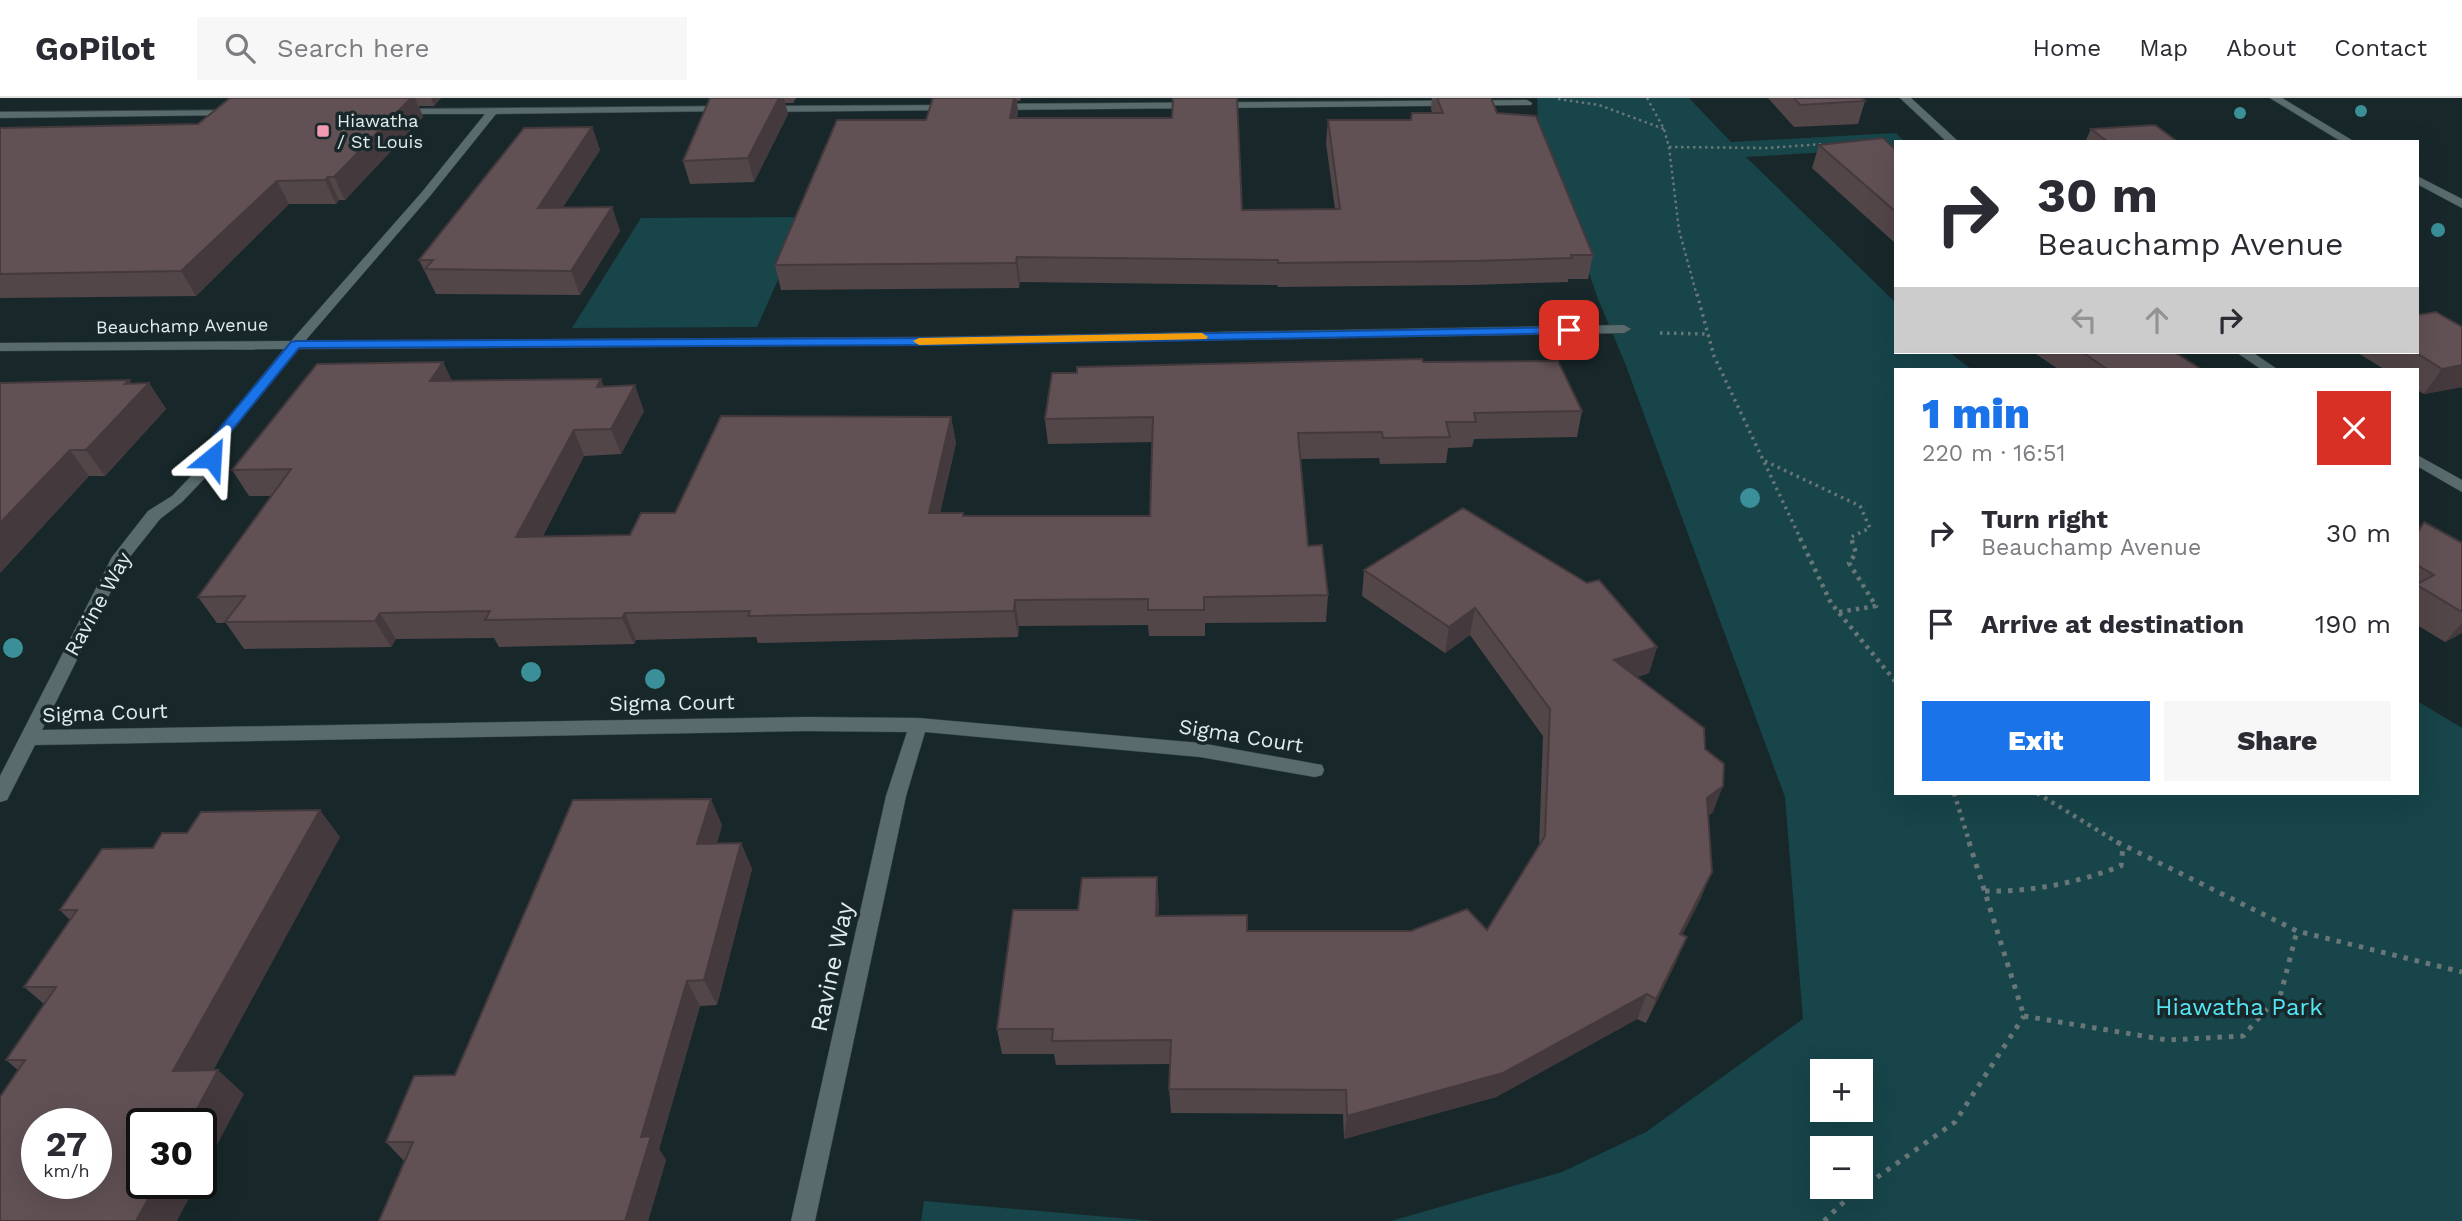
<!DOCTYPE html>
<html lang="en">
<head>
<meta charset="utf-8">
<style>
  body { margin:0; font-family:"Work Sans",sans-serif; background:#f7f7f7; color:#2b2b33; height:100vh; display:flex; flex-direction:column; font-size:26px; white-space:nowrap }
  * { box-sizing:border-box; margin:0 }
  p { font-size:23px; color:#7c7c81 }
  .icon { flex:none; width:38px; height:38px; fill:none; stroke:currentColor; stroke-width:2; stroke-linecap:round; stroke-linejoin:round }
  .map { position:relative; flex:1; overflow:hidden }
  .sheet { position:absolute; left:1894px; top:270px; width:525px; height:427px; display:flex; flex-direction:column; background:#fff; border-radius:0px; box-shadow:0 7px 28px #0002 }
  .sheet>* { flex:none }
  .top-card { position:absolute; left:1894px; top:42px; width:525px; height:214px; border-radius:0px; box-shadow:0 7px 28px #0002; background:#fff; color:#2b2b33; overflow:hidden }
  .fabs { position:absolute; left:1810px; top:961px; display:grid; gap:14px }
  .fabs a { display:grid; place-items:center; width:63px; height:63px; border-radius:0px; background:#fff; box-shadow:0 7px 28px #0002; font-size:35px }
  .speed { position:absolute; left:21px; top:1010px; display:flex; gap:14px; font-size:35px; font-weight:700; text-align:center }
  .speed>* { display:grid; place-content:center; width:91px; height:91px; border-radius:50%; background:#fff; box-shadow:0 7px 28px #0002; line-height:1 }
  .speed small { font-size:18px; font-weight:400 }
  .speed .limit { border:4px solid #111; border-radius:10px; background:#fff; color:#111 }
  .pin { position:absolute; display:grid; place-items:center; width:60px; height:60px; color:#fff; margin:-30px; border-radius:14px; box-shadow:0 4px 10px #0006 }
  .me { position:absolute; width:77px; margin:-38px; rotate:27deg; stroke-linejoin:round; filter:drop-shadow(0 0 5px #0008) }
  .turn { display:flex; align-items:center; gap:24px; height:147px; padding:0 28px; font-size:32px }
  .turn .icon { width:91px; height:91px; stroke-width:2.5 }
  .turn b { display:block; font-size:49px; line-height:60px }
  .lanes { display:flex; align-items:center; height:66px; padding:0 28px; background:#0003; justify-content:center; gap:35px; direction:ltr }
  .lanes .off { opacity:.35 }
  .round { display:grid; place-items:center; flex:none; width:74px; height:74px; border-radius:0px; background:#f7f7f7 }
  .overview { display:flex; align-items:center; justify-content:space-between; height:119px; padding:0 28px }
  h1 { font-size:42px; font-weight:800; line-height:52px; color:#1a73e8 }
  .button { display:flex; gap:14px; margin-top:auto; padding:14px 28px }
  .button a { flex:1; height:80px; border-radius:0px; background:#1a73e8; color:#fff; font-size:28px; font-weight:800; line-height:80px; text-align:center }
  .button a+a { background:#f7f7f7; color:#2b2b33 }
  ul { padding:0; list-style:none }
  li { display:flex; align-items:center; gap:21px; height:91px; padding:0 28px }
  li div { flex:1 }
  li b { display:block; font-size:26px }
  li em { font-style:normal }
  header { display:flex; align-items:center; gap:42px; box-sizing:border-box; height:98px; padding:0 35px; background:#fff; border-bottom:2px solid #e1e1e2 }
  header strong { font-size:33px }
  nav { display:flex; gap:38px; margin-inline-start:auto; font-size:24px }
  .search { width:490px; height:63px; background:#f7f7f7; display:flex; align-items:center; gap:18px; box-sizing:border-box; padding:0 24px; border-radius:0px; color:#7c7c81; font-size:26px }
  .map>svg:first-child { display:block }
</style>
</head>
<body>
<header>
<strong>GoPilot</strong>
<div class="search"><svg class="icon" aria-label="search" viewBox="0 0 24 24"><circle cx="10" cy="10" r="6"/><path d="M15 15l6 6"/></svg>Search here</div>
<nav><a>Home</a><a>Map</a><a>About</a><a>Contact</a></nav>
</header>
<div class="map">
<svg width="2462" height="1123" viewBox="0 0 2462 1123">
  <rect width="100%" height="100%" fill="#18282a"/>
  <!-- green -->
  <path fill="#17454a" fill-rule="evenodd" d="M1537,0H1689L1731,44L1896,35L1905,44H1895V50L1746,59L1895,204V254H1949L1971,271H1895V695H2417V603L2462,630V1123H1391L1562,1074L1646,1034L1803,921L1785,699L1625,265L1598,201L1538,28ZM1822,973H1860V1012H1822ZM1822,1050H1860V1088H1822Z
    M806,119L757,229L572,230L641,120Z
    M924,1103L1154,1123H921Z"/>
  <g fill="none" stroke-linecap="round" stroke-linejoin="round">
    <defs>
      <path id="street" d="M1900,0H1911L1959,44H1947Z
        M1527,2L1532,5L1531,7L995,12L990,9L995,6Z
        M953,7L957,8V12L764,14L759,11L764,8Z
        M729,8L734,11L733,13L496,16L430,98L305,243L931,239L1624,227L1631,231L1624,235L931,247L298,251L225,342L219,360L204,381L182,404L160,421L125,465L42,632L807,619L918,620L1200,645L1322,667L1324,672L1322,677L1315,679L1200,659L925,634L906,698L815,1123H791L886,698L907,634L807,633L35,647L7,702L0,704V678L112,459L148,413L172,398L194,375L205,360L213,338L284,251L0,253V245L291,243L422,94L485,16H397L393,15V11Z
        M240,12V16L236,17L0,20V14Z
        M2236,254H2252L2277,271H2261Z
        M2417,357L2462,382V394L2417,368Z"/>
      <path id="secondary" d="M2270,0H2282L2355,44H2342Z
        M2417,78L2462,101V110L2417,86Z"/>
    </defs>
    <!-- street casing -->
    <use href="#street" stroke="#384546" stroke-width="1"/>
    <!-- secondary casing -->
    <use href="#secondary" stroke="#384546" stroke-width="1"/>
    <!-- path-far3 -->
    <path stroke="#697678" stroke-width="2.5" stroke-dasharray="2.5 3.5" stroke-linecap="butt" d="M1647,0L1664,31L1669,49L1679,132L1697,198
      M1558,1L1599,7L1664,31
      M1669,49L1766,50L1824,46"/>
    <!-- path-far2 -->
    <path stroke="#697678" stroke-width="3.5" stroke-dasharray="2.5 4.5" stroke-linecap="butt" d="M1697,196L1714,258L1801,442
      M1660,235L1708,236
      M1765,363L1860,408L1870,430L1851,439L1852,442"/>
    <!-- path-far1 -->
    <path stroke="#697678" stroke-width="4.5" stroke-dasharray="3.5 5" stroke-linecap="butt" d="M1800,440L1831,505L1895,583
      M1839,514L1876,508L1849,465L1856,455L1851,440
      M1954,695L1970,746
      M2037,695L2120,746"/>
    <!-- path -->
    <path stroke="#697678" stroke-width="5" stroke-dasharray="4.5 7" stroke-linecap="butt" d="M1969,744L2024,918
      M2117,744L2297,833L2462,874
      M1985,793C2033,794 2076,785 2121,768L2123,748
      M2024,918L2167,942L2243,938L2281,895L2297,833
      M1824,1123L1848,1100L1955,1024L2024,918"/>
    <!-- street -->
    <use href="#street" fill="#596b6d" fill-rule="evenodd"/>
    <!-- secondary -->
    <use href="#secondary" fill="#596b6d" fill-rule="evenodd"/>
  </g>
  <!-- trees -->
  <g fill="#3a8f98">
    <circle cx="2361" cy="13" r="6"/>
    <circle cx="2240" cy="15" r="6"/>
    <circle cx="2438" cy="132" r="7"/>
    <circle cx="1750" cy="400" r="10"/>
    <circle cx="13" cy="550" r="10"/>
    <circle cx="531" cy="574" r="10"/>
    <circle cx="655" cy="581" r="10"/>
  </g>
  <!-- wall -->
  <path fill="#534649" d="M230,0H441L434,8H419L423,19L345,102H339L336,106H289L196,198L0,200V30L198,26Z
    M710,0H796L793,5H785L788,16L754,84L690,86L683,63Z
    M933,0H1021L1020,3H1017L1018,14L1017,20H1172L1242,112L1335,111L1326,45L1328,22H1411L1432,15L1431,10L1432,0H1427H1491L1497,15L1593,157L1588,181H1568V184L1470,187L1278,189L1277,187L1020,184L1019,190L781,192L775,167L926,22Z
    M1768,0H1862L1865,3L1858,26L1794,29Z
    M592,29L600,52L563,109H612L620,133L580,197L436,196L419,162Z
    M2091,31L2178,44H2085Z
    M1819,47L1895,51V145L1812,70Z
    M2417,217L2462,289L2424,296L2417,292V271H2384L2356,254H2417Z
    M2033,254H2174L2201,271H2058Z
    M443,264L451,282L604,288L644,313L621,356L584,358L543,438L630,437L675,415L951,319L956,345L940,415H963L964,418H1150L1153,344L1048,346L1045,321L1077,275L1423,264L1582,313L1577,339L1474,341L1472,349L1448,350L1446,365L1380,366L1379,360L1300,361L1308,448L1328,497L1326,524L1205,525V538H1149L1148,527L1019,528L1018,539L758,545L756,539L636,542L634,546L499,549L494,540L396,541L391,549L244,551L226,525H217L198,499L272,398H249L232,372Z
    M129,282L131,285H149L166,311L105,378H89L0,475V285Z
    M2424,424L2462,445V535L2445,544L2417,527V432Z
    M1364,472L1657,549L1649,575L1637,579L1705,651L1713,714L1708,718L1701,800L1682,837L1676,864L1646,925L1637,921L1496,999L1344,1041L1343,1016L1171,1015L1169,991L1170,966L1056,967L1054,956H1002L997,931L1078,812L1159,805L1158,818L1247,833L1487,832L1539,748L1543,638L1470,537L1445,555L1362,498Z
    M722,727L717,745H741L752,771L717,907L700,908L659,1051L666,1062L648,1123H379L404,1063L386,1044L455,977Z
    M340,739L213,972L244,996L18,972L6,962L44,906L24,889L70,822L60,812L153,750Z"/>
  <!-- shaded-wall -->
  <path fill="#44393c" d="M411,0H415L423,19L345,102L334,79Z
    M431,0H441L434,8Z
    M779,0H784L788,16L754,84L748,60Z
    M1014,0H1016L1018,14L1012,43L1010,20Z
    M592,29L600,52L547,134L538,110Z
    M328,79L339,102L336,106L325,82Z
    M277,83L289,106L196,198L181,173Z
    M612,109L620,133L580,197L571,173Z
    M1017,159L1020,184L1019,190L1016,165Z
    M443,264L455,289L430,283Z
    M2462,267V289L2424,296L2442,271Z
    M601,281L611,306L597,289Z
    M129,282L138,297L149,285L166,311L105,378L86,352L125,286Z
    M635,287L644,313L621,356L611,331Z
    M951,319L956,345L934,442L929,415Z
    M574,332L584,358L529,465L516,439Z
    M70,352L89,378L0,475V425Z
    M1015,502L1019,528L1018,539L1014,513Z
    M1475,510L1470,537L1445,555L1449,529Z
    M380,515L396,541L391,549L375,523Z
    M625,515L636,542L634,546L622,520Z
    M2462,525V535L2445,544Z
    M1657,549L1649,575L1606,588L1614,562Z
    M1723,688L1713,714L1697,726L1707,700Z
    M711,701L722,727L709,772L697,746Z
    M320,712L340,739L200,997L173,973Z
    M741,745L752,771L717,907L704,882Z
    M1712,774L1701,800L1669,862L1680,836Z
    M1157,779L1159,805L1157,843L1156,818Z
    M1687,839L1676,864L1646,925L1656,901Z
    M687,883L700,908L659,1051L666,1062L648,1123H625L641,1039Z
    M1647,896L1637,921L1496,999L1344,1041L1347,1018Z
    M218,972L244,996L201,1077V1026H189Z
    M157,1085H197L177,1123H136Z"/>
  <!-- building -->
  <path fill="#615155" stroke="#44393c" stroke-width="2" fill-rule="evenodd" d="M230,0H411L334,79H328L325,82L277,83L181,173L0,176V30L198,26Z
    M710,0H779L748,60L683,63Z
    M933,0H1014L1010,20H1172L1173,0H1237L1242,112L1340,111L1328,22H1411L1412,15H1443L1437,0H1491L1497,15L1536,18L1593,157H1571L1572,160L1473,163L1278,165V162L1017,159L1016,165L775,167L837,22H926Z
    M1794,0H1862L1865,3L1800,7Z
    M2155,27L2178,44H2108L2091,31Z
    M592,29L538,110L612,109L571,173L425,171L433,162H419L524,30Z
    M1883,40L1895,51V113L1819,47Z
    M2436,214L2462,229V267L2442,271L2415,254H2417V217Z
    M2082,254H2174L2201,271H2107Z
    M1422,261L1423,264L1558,263L1582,313L1474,315L1476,324H1446L1450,339L1383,340L1382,334L1298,335L1308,448L1322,447L1328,497L1204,499V512H1148V501L1015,502L1014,513L748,518L750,513L625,515L622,520L485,522L490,513L380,515L375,523L225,524L245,498L198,499L291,371L232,372L317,266L443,264L430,283L601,281L597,289L635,287L611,331L574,332L516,439L630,437L641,415H675L721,318L951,319L929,415H963V418H1150L1153,319L1045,321L1052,275H1077V269Z
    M129,282L125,286L149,285L86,352H70L0,425V285Z
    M1463,410L1587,485L1599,482L1657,549L1614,562L1704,630L1705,651L1724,666L1723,688L1707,700L1712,774L1680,836L1687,839L1656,901L1647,896L1503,975L1347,1018L1346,992L1169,991L1171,942L1052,943L1053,931H997L1013,812H1078L1082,780L1157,779L1156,818L1247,817V833H1411L1467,811L1487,832L1545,738L1550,611L1475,510L1449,529L1364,472Z
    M2424,424L2462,445V514L2417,487V486L2434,477L2417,467V436Z
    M711,701L697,746L741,745L704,882L687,883L641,1039L651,1038L625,1123H379L413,1044H386L414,978L455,977L573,702Z
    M320,712L173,973L218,972L189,1026H142V1085H157L136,1123H0V999L25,962H6L56,889H24L77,812H60L102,751L153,750L162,735H187L201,714ZM37,1026H96V1085H37Z"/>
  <!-- route -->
  <path fill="#1a73e8" stroke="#114b97" stroke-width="2" d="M1569,229L1575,232L1573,235L931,247L299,250L224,342L217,363L212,364L205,360L213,338L291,244L296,243L931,240Z"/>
  <!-- slow -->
  <path fill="#f59e0b" d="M1202,235L1208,239L1206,241L919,247L913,243L919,240Z"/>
  <!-- markers -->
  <rect fill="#f19ab3" stroke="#18282a" stroke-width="2.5" x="316" y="26" width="14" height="14" rx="3.5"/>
  <g text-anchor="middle" stroke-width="7" stroke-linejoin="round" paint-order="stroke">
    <!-- far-poi labels -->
    <g font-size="18" fill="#e1ebec" stroke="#18282a" text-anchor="start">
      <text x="337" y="29">Hiawatha<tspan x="337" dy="21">/ St Louis</tspan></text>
    </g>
    <!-- far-street labels -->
    <g font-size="18" fill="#e1ebec" stroke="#18282a">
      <text transform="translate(182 228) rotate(-1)" y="6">Beauchamp Avenue</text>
    </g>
    <!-- street labels -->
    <g font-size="21" fill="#e1ebec" stroke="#18282a">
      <text transform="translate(98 506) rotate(-61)" y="7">Ravine Way</text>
      <text transform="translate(672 605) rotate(-1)" y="7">Sigma Court</text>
      <text transform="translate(105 615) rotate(-2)" y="7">Sigma Court</text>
      <text transform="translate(1241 638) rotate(9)" y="7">Sigma Court</text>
    </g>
    <!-- near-street labels -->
    <g font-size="24" fill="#e1ebec" stroke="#18282a">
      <text transform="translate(832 869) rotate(-78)" y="8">Ravine Way</text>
    </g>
    <!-- near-park labels -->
    <g font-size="24" fill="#55e4f2" stroke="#18282a">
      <text x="2239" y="917">Hiawatha Park</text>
    </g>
  </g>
</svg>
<div class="fabs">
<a>+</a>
<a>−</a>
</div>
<div class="speed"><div>27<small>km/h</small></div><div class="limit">30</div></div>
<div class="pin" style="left:1569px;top:232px;background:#d93025"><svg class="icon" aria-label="arrive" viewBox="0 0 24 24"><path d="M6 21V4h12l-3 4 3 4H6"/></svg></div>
<svg class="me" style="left:212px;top:360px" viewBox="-20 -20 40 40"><path d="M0-17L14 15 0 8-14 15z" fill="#1a73e8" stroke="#fff" stroke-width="4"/></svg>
<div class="top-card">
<div class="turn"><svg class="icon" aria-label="right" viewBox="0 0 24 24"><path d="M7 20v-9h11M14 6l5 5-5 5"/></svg><div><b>30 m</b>Beauchamp Avenue</div></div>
<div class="lanes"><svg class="icon off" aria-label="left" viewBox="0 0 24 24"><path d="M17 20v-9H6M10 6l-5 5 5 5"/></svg><svg class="icon off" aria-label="ahead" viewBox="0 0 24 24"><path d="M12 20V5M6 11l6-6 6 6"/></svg><svg class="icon" aria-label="right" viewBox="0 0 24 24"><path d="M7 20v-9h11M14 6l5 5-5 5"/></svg></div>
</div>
<section class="sheet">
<div class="overview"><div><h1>1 min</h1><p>220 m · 16:51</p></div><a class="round" style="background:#d93025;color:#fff"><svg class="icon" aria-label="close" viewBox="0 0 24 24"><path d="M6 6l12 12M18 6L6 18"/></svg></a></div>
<ul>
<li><svg class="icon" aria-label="right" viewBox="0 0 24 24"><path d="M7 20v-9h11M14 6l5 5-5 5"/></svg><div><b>Turn right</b><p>Beauchamp Avenue</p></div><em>30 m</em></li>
<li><svg class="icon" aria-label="arrive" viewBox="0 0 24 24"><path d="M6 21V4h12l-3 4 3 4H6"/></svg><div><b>Arrive at destination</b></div><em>190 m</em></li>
</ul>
<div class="button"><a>Exit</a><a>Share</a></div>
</section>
</div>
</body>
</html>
